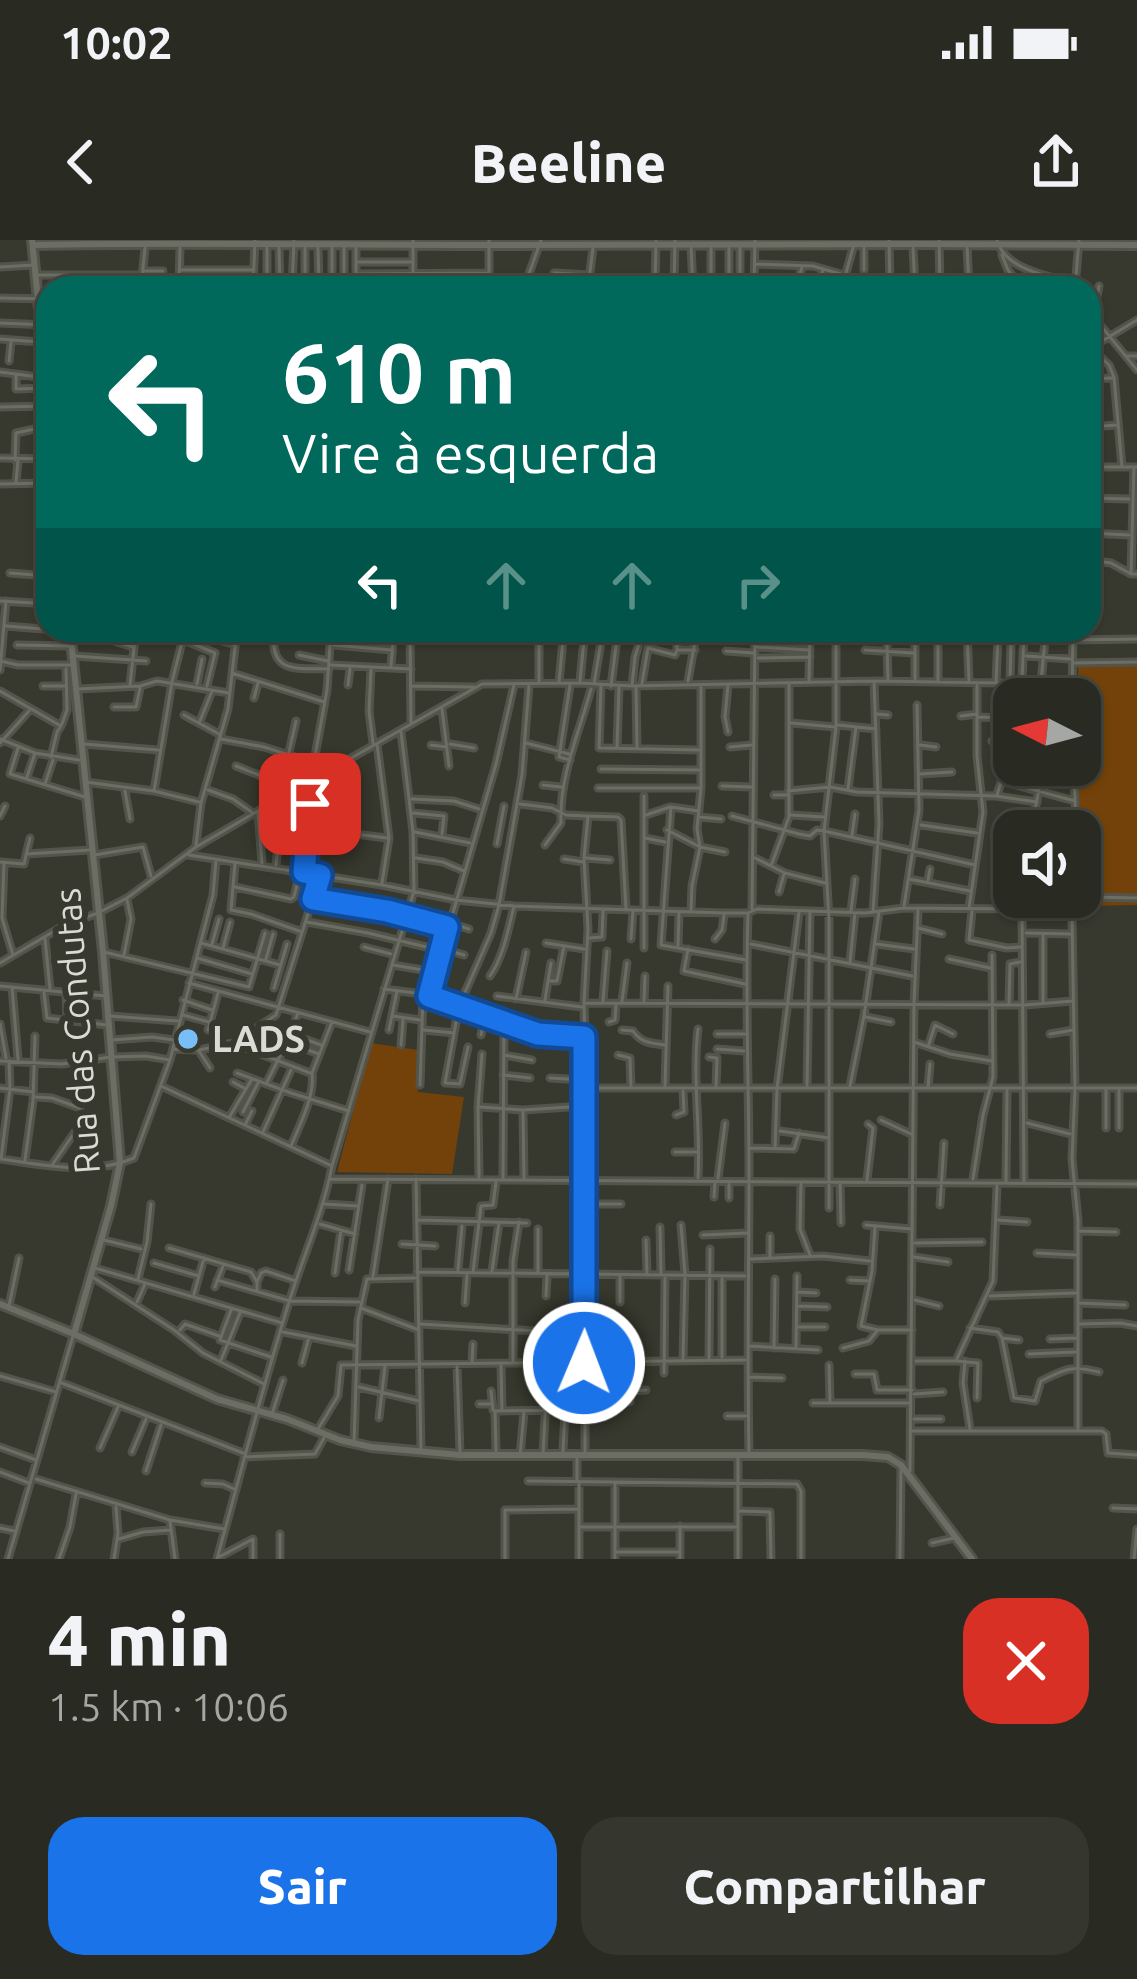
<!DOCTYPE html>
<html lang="pt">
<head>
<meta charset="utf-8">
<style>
  body { margin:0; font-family:Ubuntu,sans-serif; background:#35372f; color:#f1f3f6; height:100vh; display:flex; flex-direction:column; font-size:45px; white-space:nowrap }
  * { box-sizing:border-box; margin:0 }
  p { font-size:39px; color:#a5a7a5 }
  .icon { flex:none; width:66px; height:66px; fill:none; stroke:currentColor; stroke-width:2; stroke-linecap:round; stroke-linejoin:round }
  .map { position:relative; height:1319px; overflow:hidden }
  .sheet { display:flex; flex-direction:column; background:#292b22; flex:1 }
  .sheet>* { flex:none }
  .top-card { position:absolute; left:36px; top:36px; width:1065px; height:366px; border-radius:36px; box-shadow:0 3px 9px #0004,0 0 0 3px #454740; background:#00695c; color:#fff; overflow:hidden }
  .needle { width:78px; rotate:276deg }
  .controls { position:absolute; left:993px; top:438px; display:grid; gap:24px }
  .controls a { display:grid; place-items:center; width:108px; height:108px; border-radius:24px; background:#292b22; box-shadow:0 3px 9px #0004,0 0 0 3px #454740; font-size:60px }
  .pin { position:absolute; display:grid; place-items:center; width:102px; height:102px; color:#fff; margin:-51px; border-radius:24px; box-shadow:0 6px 18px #0006 }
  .me { position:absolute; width:132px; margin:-66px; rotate:1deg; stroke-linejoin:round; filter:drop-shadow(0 0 9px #0008) }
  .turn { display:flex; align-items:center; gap:42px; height:252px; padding:0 48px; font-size:54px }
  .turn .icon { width:156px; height:156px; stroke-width:2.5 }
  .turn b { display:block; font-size:84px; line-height:102px }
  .lanes { display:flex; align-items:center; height:114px; padding:0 48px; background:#0003; justify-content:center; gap:60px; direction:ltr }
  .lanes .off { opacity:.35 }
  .round { display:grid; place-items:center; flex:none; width:126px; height:126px; border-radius:36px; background:#35372f }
  .overview { display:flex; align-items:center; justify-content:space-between; height:204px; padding:0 48px }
  h1 { font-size:72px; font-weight:800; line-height:90px }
  .cta { display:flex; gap:24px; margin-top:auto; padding:24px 48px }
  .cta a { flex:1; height:138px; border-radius:36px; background:#1a73e8; color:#fff; font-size:48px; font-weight:800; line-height:138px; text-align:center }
  .cta a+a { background:#35372f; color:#f1f3f6 }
  .status { display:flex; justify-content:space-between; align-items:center; height:84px; padding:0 60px; background:#292b22; direction:ltr }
  .status svg { height:33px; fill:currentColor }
  header { display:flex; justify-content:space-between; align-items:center; height:156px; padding:0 48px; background:#292b22; font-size:54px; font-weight:800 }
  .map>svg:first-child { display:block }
</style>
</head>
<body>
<div class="status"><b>10:02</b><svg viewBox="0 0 49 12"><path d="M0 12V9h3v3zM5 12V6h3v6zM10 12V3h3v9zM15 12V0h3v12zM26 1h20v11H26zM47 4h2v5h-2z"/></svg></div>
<header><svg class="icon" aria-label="back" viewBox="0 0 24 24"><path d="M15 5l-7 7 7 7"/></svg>Beeline<svg class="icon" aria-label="share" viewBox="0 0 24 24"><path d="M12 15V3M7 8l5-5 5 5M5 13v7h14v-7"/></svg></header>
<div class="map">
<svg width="1137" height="1319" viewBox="0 0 1137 1319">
  <rect width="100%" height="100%" fill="#37392e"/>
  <!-- green -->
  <path fill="#72420a" d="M1137,424V665L1078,666V657H1080L1078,426Z
    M371,803L418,810V852L464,857L452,934L337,932Z"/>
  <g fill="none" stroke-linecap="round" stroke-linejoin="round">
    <defs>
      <path id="minor" d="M413,0V48
        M489,0V48
        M889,0L890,48
        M939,0L940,48
        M997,0C1004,29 1049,37 1075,43
        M711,5V48
        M967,5L969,48
        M691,6L693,48
        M279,8L280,48
        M305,8V48
        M318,8L319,48
        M332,8V48
        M356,8V48
        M913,8L915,48
        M1002,15L1008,30L1022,48
        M356,22H413
        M755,24L813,26L844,35
        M0,27L34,25
        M180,30H253
        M864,30V6
        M144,31H163
        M554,33L590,35
        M356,34L489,33
        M37,35H142
        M892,39L912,38
        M530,40L560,48
        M846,46L862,48
        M1099,46L1093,76L1137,130
        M141,48L145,8
        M179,48L180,8
        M253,48L255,0
        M267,48V8
        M292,48L294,0
        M344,48V8
        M524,48L541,0
        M588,48L593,8
        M655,48L656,0
        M674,48L675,0
        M729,48V8
        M740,48V8
        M754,48L755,0
        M796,48L802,27
        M817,48L823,30
        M842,48L854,4
        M1075,48L1079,0
        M0,58L48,59
        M0,83L48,85
        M0,99L40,102
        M1092,107L1137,80
        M1091,108L1109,125L1114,137L1122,227
        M1126,116H1137
        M9,121L11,102
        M0,132L46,138
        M16,135V149L45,148
        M1089,139L1112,138
        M0,167L48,166
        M1089,187L1117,185
        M0,218L48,219
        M15,220L16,193L48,186
        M1089,227H1137
        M16,242L18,221
        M0,244L48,243
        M1089,258L1129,259
        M1089,293L1129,295
        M1089,320L1111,323L1131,334H1137
        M10,333L48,336
        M1131,334L1134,227
        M0,361L34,363
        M6,386L68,391
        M220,390L235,394
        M266,390L292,397L314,390
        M328,390L394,395
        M410,390L411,484
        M539,390V441
        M677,390V408
        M967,390L969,441
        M735,392L810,397
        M274,393C270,434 296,428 329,429
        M102,397L133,407
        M160,397L161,390
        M439,397L444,390
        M73,399L101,397L111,390
        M184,400L215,413L207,446
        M218,400L233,404
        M1073,400L1137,399
        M17,405L70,406
        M333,405L392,410
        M757,407L810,410
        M865,410L913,413
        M726,411L753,413
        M299,415L328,421
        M75,416L146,421
        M1026,416L1070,419
        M758,418L810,417
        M0,421L18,425H70
        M1073,423L1137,422
        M331,425L411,429
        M391,426L394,390
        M371,429L369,471L373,503
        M0,430L6,361
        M232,433L324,462
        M888,439L887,403L889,390
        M915,440V390
        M938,440V390
        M580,441L585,390
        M688,441L697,390
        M809,441L810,390
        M559,442L564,390
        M996,442L998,397
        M1010,442L1011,403
        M1022,442L1024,390
        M1041,442L1046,390
        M642,443L648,408L675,415L677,410H695
        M197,444L202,419
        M594,444L603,390
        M130,445L136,390
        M348,445L350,429
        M632,445L635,417L643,390
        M728,445L725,477L728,492
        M43,446H65
        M411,446L474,447
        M601,446L599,508L699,510
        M611,446L618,390
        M636,446L637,508
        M78,449L140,446L157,441L229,453
        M0,451L61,486L57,492L51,517
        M254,458L258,443
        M1047,459L1049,446
        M1072,459L1073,390
        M998,466L1000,444
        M114,467H136L140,448
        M442,469L449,526
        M877,474L888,475
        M184,475L219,494
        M961,476L977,474
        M978,477L1005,478
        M200,481L212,451
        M791,483L835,487
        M62,484L67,470L66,429
        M838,485L876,489
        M0,499L35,513L79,520
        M221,499L264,507L311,522
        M992,501L1012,504
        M0,503L29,471
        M526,503L569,514
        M84,504L158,510
        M377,504L389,598L382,643
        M450,504L474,508
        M431,505L447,507
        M920,505L936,507
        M730,507L752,505
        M18,508L10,534L85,557
        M617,508L619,446
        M289,512L296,481
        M570,520L559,517L570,445
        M1074,525L1076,591
        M236,526L271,540L282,514
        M313,527L327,450L331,390
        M601,529L699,530
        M920,534L952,532
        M27,537L35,513
        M1001,541L1075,561
        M85,542L154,551L199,562
        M45,544L53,520
        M543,545L561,547
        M722,546L752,547
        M598,548H699
        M848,549L856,487
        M208,550L233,559L253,573
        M125,551L130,579
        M154,551L172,442L185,390
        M788,551L830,547L857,552L996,556L1037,562
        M774,555H789
        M997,555L1013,504
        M412,559L454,561L479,569
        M270,564L278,606L276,625
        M520,564L552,568L566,575L586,576
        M699,571L671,567L661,705L746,720
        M258,573L262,623
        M413,573L444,576L442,594
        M646,575L670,567
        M791,575L824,577
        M0,576L5,566
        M732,576L799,594L810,596L817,590L824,591L975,625
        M699,577L721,579
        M921,585L977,593
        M667,590L700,607L725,612
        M1031,591L1043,528L1046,525
        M415,592L470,603
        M363,595L387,598
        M852,595L855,574
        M645,598L665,602
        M497,604L504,566
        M196,605L201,563L228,469L237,390
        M545,605L561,583C559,537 579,493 591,449
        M26,614L90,610
        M94,615L143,607L151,636
        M189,615L382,645L456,660L514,666L724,673H748L757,669L865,673L904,668L1016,669L1070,666L1090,657L1137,658
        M416,618L443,622L464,631
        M586,618L610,620
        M755,618L785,633L825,643
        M564,619L583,622
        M0,622L24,624L30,598
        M4,623L2,678L13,715
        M235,623L231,670L251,674L302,692
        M771,626L789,577V445
        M304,630L310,564
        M909,639L970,651
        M928,640L930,629
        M235,647L291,659L294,657L300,633
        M779,652L784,634
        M1075,657L1072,679L1075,849L1072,919L1078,980V1191
        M314,659L387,671L446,687
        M904,666L919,570L917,465
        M969,668L983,572L977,516V445
        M752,669L755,390
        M691,670L692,646L700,607L697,589L701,548V447
        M1022,670L1024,942
        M851,671L855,639
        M873,671L879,584L874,441
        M972,671L969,700L1007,708L1020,707
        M748,674C745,761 749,847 749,933C749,1026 747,1118 749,1211
        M307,682L368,693L439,710
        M450,683L469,689
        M63,686L72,735L71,753
        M918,688L942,694
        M1026,693L1070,694
        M1043,694V762
        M590,698L602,697L603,671
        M45,699L50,749
        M631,699L633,671
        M715,699L722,690L724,675
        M201,703L280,725
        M546,703L584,709
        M212,704L219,679
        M751,704L912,736
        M876,704L914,709
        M678,706L679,673
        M364,707L391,714
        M223,708L230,682
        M644,708V556
        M443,709L464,715
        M688,709L684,731L745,744
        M104,712L249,747L265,693
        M124,715L131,679L127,660
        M197,718L252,734
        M266,719L273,694
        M949,719L990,728
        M850,722L855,673
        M0,723L63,686L98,673L127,658L196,607L270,564L313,529L346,521L482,444L580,443L632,446L874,441L1072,444
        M393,725L423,730
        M490,736C504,715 508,690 514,666
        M548,741H557L564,706
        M189,743L370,792
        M0,746L106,756
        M12,747L18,819
        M274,748L287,704
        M384,749L423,754L538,794L583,797
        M44,753L47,778L107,785
        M66,754L67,779
        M429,756L496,524L514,445
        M497,756L582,767
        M516,759L526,712
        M183,760L212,770
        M545,760L551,723
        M603,761L607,711
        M622,761L627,723
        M644,761L645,736
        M585,763L1025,765L1073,761
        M1009,763L1010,724L1020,722
        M183,775L209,782
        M110,776L178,781
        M393,776L420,780
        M866,777L891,782
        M609,782L615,780L616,765
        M0,784L6,818
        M208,790L218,753
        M389,790L397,751
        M424,790L454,793
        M622,790L633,791C641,803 650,803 665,805
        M291,794L321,805
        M717,794H745
        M1050,794L1073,790
        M252,795L282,809
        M481,795L485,776
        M111,800L152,797L174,800
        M914,802L950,814L992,821
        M289,803L319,814
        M235,804L310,833
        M929,804L935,785L953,794
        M401,805L403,780
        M468,807L460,844L445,843L459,766L491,693L499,665L522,535L529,445
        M174,809L199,810L233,803L276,775L319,639
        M717,809L744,811
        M199,811L210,828
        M504,815L532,820
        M618,815L630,818L631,847
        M709,817L717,818L716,847
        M0,821L62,824L111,817L146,816L170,820
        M237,833L291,853L349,871
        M503,835L530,838
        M550,838L584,840
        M233,842L244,848
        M266,844L287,802L298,773
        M420,845L423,756
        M161,846L332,926
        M665,846L668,746
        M850,846L864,776L879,672
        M807,847L810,671
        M928,847L930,824
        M0,848L33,852
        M588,848H1137
        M1119,848V888
        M1106,849V888
        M35,857L52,858L80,868
        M480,867L523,870L584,866
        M243,872L258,843
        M523,872L524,940
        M676,875L684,872L683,851
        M230,876L252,839
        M881,880L911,894
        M246,883L252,871
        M1027,883L1070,894
        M780,891L829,898
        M263,892L291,830
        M291,906C300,884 315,856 312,833L332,782
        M750,908L794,909L799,893
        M775,908L777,849L799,672
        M675,912H698
        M1,919C44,925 92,936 134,918L170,820L213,655L216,620
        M1,919L10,849L9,821
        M25,920L33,861L35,796
        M52,925L86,876
        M479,937L478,867L482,814
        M503,938L504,780
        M698,938C701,888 692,839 698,789
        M718,938L725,883
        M330,939L1137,944
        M416,939L421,1211
        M973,939L983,875L993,837L992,715
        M867,940L873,888L868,884
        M801,942L800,989L810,1015
        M1006,942L1007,850
        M840,943L841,983
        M714,957L715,942
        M729,958V942
        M325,964L357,966
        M587,964H621
        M940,965L944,903
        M829,968V680L824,591L836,487V390
        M418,980L527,983
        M998,980L1027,982
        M320,984L355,994
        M681,985L685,1034L683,1119
        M866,985L911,989
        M660,987L661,1033
        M875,987L872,1031L861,1086L878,1090H912
        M1079,991L1116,992
        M703,995L747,993
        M770,996V1017
        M104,1000L141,1009
        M646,1000L647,1034
        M915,1003L982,1002
        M402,1004L435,1006
        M169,1008L251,1032L257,1042V1050
        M1037,1013L1076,1015
        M914,1017L948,1022
        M749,1019L823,1016L870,1021
        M154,1023L199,1036
        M95,1028L282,1083
        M349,1030L362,945
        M458,1030L462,986
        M492,1031L499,983
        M417,1032L745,1036
        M473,1032L481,966L493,965L496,942
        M538,1032V989
        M335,1033L341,990
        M373,1036L388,939
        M722,1037V1117
        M94,1038L174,1090L203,1113L264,1144
        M138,1039L147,1002L151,964
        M217,1040L290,1061L359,1062
        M258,1040L261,1033L266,1031L296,1041
        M850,1040L868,1041
        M215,1047L223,1026
        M798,1052L816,1053
        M194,1054L204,1018
        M546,1056L547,1036
        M990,1056L1076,1053
        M915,1060L939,1066
        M137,1062L145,1044
        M620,1062V1035
        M465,1063L467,1034
        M1079,1063L1125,1065
        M9,1066L19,1018
        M798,1066L827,1067
        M361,1068L419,1090
        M231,1070L220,1100L271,1117
        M421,1084L584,1094
        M1079,1084L1120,1083L1137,1086
        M798,1087H825
        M586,1088L603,1090
        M970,1088L998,1092L1002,1098L1019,1100
        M180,1090L185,1084L219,1096
        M283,1092L356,1106
        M1002,1098L1014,1158L1035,1161L1041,1141C1066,1129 1070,1125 1099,1132
        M1050,1099L1077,1098
        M749,1106L818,1110
        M774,1108L775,1039
        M843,1108L869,1101L877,1091
        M796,1109L797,1036
        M1029,1114L1075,1112
        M709,1118L710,1009
        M221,1120L240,1073
        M513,1121V1021L519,982
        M916,1121H956L993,1041L997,946
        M956,1121L978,1123L977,1158
        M965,1121L963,1143L970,1189
        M472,1122L473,1104
        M302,1123L309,1097
        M629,1124L630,1162
        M501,1125L502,1170
        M829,1125L830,1162
        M457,1127L460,1213
        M664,1133L665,1035
        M855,1134H874L877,1150H912
        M0,1136L56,1152
        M749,1137L782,1138
        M62,1143L243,1213
        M359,1147L419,1161
        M491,1151L493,1170
        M586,1151H618
        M631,1151L646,1150
        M914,1154L943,1152
        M813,1163H910
        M479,1164H490
        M586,1166L620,1164
        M272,1174L283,1140
        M727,1176H746
        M379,1178L385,1126
        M914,1179H941
        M318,1189L338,1156L341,1125L745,1120
        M912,1191H1102L1106,1194L1108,1213L1137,1215
        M354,1203L358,1080L367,1039L415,1038
        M0,1207L36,1220
        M100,1208L118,1167
        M563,1211L565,1172
        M132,1212L146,1179
        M496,1212L495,1171L582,1170
        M543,1214L548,1122
        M585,1214L586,848L584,763L588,689L584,618L588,576L618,577L621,580L626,669
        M520,1216L524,1172
        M244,1217L315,1214L325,1196
        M146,1231L161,1185
        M910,1231L914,764L918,671
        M0,1232L29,1243
        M36,1239L170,1280L224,1289
        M528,1241L797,1244L801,1251V1319
        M577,1241V1216
        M205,1243L223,1244L234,1249
        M1113,1268L1137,1269
        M740,1271L770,1272L771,1319
        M170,1281L175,1319
        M579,1287H738
        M0,1288L14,1291
        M119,1299L143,1292L170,1290
        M932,1303L954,1298
        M616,1312H680
        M219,1317L253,1299V1319
        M8,1319L73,1096
        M59,1319L70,1287L76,1254
        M114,1319L118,1293L116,1267
        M217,1319C241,1232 263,1145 290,1059C304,1014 323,973 332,926L414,651L413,592L401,492
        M280,1319V1294
        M505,1319V1270L579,1269
        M579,1319V1243
        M615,1319V1243
        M680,1319V1286
        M738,1319V1218
        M900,1319L901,1227
        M1134,1319L1137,1289"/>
      <path id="tertiary" d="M32,0L48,160
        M33,5C185,2 337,5 489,5C705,5 921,3 1137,5
        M70,390L103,712L120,923L111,966L74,1094
        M0,1064L74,1094L217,1159L287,1179L340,1200L371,1207L460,1215H863L888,1217L901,1225L972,1319"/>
    </defs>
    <!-- minor casing -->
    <use href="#minor" stroke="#53544b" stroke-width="9"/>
    <!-- tertiary casing -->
    <use href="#tertiary" stroke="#53544b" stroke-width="12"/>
    <!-- minor -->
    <use href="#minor" stroke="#6c6e63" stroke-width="3"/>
    <!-- tertiary -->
    <use href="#tertiary" stroke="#6c6e63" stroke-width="6"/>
  </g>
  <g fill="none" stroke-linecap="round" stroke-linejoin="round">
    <defs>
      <path id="route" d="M310,564L304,632L320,635L313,659L387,671L447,687L429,756L538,794L584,797V1123"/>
    </defs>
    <!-- route casing -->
    <use href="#route" stroke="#114b97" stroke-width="30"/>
    <!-- route -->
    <use href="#route" stroke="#1a73e8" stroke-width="21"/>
  </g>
  <!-- markers -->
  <circle fill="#78bff7" stroke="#37392e" stroke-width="4.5" cx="188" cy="799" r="12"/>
  <g text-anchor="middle" stroke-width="12" stroke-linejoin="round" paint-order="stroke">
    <!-- street labels -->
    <g font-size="36" fill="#dadbd5" stroke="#37392e">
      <text transform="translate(77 791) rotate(-94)" y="13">Rua das Condutas</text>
    </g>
    <!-- poi labels -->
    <g font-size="36" font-weight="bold" fill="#dadbd5" stroke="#37392e" text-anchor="start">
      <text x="212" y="812">LADS</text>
    </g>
  </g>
</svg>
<div class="controls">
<a><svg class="needle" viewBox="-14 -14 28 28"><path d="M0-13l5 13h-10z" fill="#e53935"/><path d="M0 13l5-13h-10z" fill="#a5a7a5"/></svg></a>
<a><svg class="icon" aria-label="sound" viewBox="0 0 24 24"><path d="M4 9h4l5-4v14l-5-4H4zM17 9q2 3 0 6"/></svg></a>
</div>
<div class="pin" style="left:310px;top:564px;background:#d93025"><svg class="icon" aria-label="arrive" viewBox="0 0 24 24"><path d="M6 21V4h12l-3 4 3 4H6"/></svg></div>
<svg class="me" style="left:584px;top:1123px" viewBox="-20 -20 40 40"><circle r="17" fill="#1a73e8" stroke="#fff" stroke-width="3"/><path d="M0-11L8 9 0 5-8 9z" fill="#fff"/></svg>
<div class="top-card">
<div class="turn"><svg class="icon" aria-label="left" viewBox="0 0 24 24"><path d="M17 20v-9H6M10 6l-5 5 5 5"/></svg><div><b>610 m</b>Vire à esquerda</div></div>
<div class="lanes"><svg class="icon" aria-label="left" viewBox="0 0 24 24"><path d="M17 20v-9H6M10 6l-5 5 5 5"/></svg><svg class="icon off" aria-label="ahead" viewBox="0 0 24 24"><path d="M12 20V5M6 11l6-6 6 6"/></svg><svg class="icon off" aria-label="ahead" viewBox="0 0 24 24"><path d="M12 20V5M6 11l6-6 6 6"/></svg><svg class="icon off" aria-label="right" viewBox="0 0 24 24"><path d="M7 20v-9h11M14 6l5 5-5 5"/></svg></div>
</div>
</div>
<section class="sheet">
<div class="overview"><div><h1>4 min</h1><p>1.5 km · 10:06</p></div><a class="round" style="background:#d93025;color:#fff"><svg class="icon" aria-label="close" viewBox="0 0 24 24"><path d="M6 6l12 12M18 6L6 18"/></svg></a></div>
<div class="cta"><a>Sair</a><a>Compartilhar</a></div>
</section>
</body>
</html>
